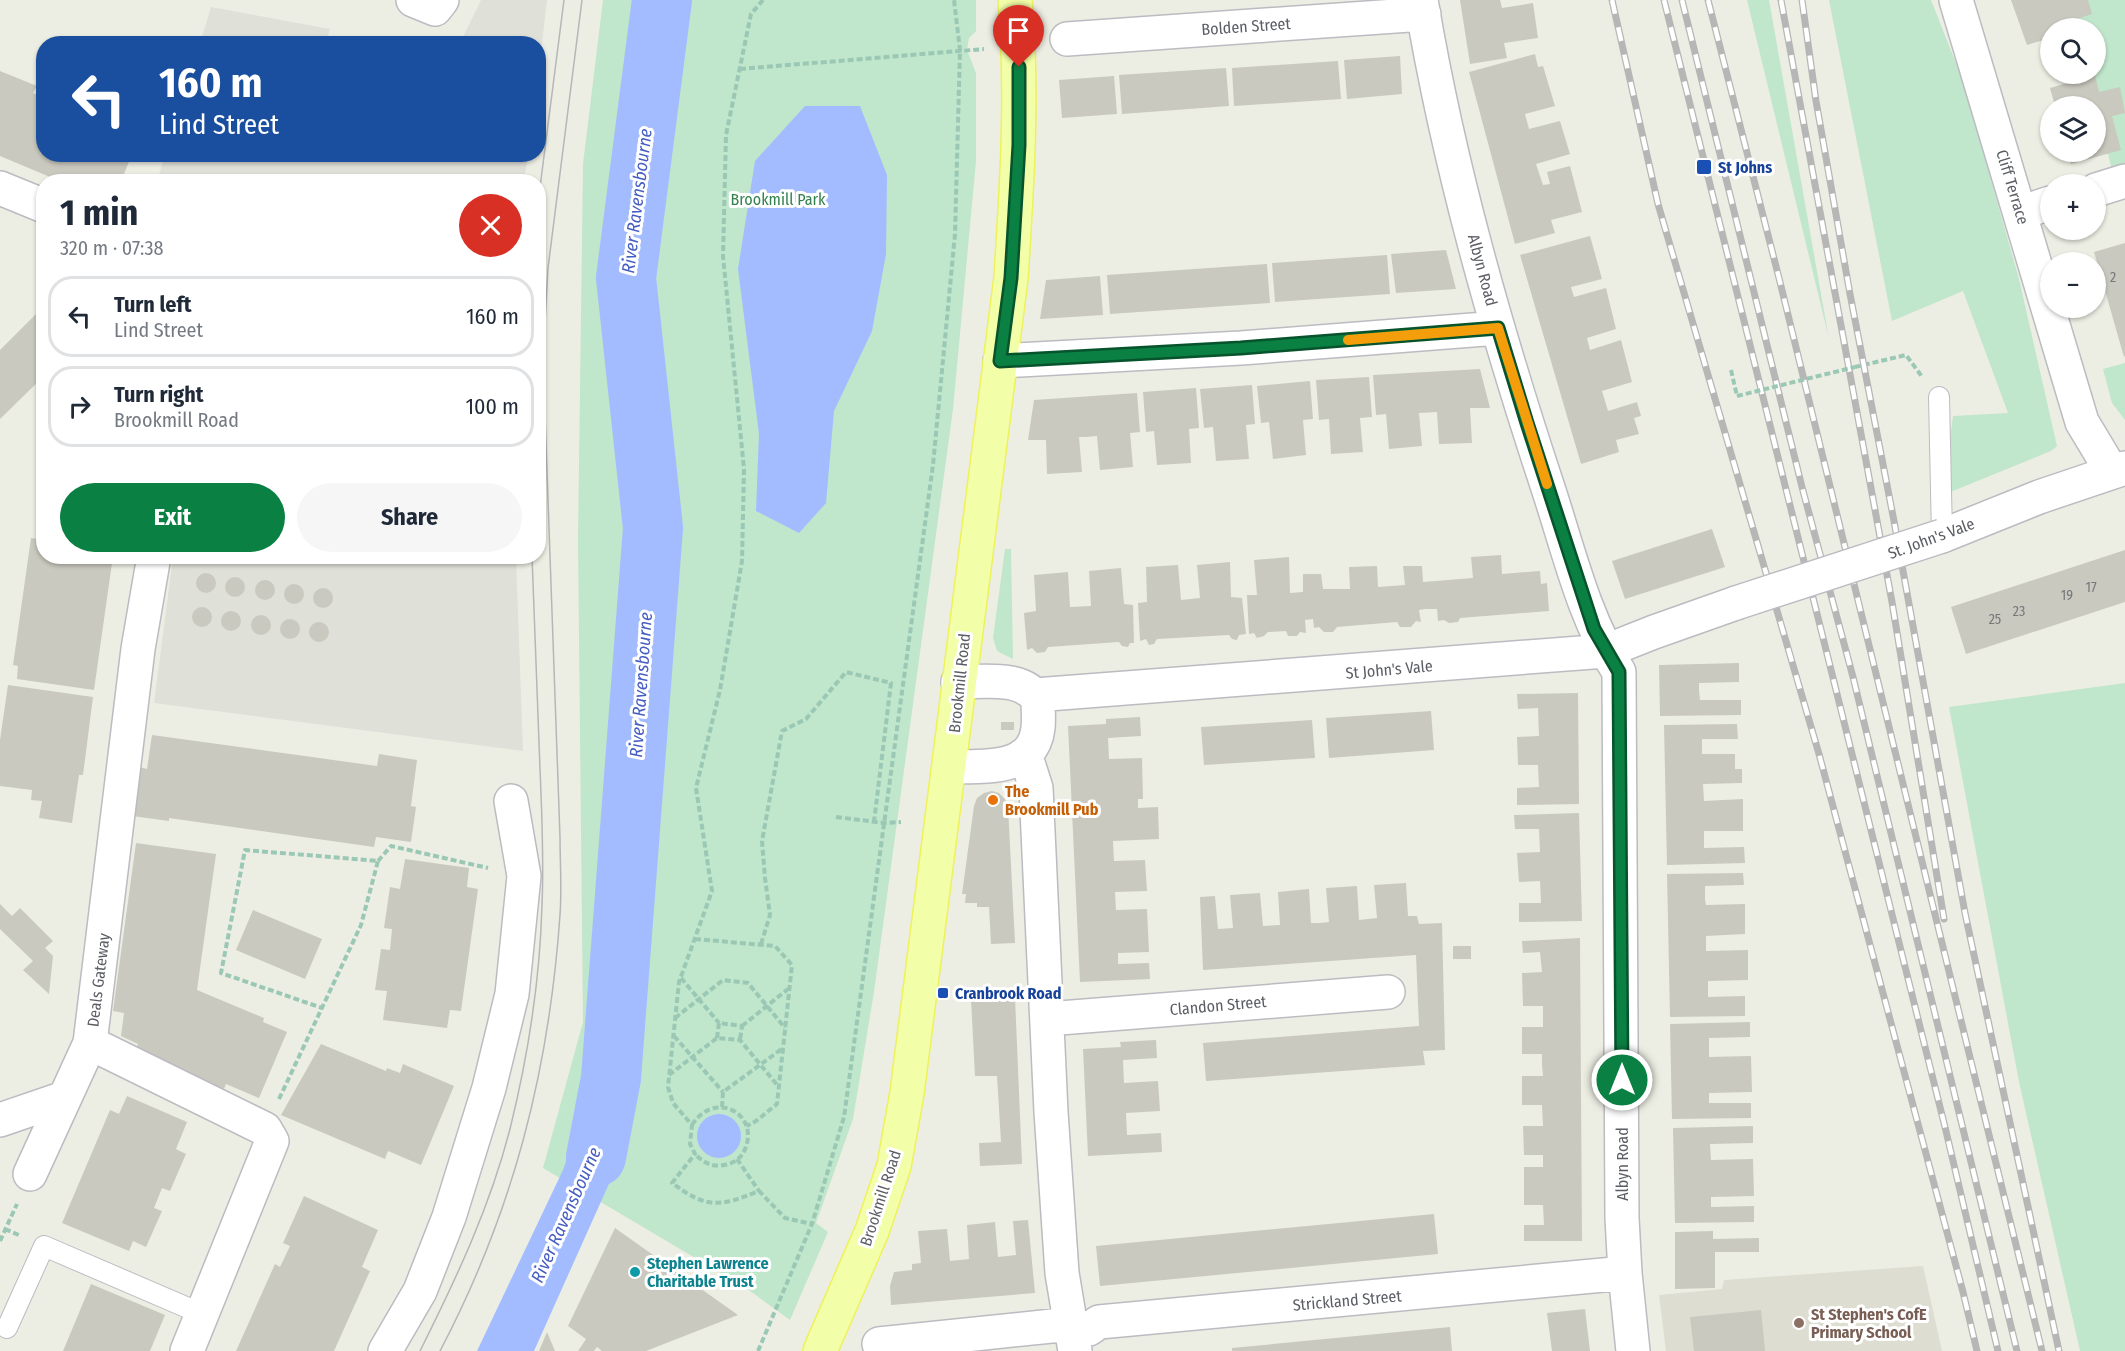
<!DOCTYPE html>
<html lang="en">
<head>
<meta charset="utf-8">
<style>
  body { margin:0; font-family:"Fira Sans Condensed",sans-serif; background:#f6f6f7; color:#1f2937; height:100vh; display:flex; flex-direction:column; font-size:22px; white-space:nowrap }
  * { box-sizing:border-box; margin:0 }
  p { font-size:20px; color:#747a83 }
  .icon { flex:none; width:33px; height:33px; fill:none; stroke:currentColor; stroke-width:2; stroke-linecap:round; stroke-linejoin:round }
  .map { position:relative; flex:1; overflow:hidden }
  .drawer { position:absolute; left:36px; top:174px; width:510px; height:390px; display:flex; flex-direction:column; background:#fff; border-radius:24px; box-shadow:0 2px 4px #0004 }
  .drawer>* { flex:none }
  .hud { position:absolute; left:36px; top:36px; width:510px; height:126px; border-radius:24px; box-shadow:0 2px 4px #0004; background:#1a4fa0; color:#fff; overflow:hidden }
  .buttons { position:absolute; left:2040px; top:18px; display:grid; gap:12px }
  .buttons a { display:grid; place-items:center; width:66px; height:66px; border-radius:50%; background:#fff; box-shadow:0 2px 4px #0004; font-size:30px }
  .pin { position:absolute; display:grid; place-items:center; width:51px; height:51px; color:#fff; margin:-62px -26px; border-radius:50% 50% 50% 0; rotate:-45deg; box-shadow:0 0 6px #0007 }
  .pin .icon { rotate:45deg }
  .me { position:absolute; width:66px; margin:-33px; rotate:0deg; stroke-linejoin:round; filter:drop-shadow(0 0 4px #0008) }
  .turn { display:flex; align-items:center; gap:21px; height:126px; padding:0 24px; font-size:27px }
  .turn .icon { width:78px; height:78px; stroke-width:2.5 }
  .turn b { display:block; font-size:42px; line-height:51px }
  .round { display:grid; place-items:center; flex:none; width:63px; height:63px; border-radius:32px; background:#f6f6f7 }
  .summary { display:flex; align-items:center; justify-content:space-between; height:102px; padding:0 24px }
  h1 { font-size:36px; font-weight:700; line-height:45px }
  .button { display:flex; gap:12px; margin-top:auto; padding:12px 24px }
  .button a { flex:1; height:69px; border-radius:36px; background:#0b8043; color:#fff; font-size:24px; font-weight:700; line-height:69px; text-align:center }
  .button a+a { background:#f6f6f7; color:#1f2937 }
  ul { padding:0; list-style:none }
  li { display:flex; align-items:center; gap:18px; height:81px; margin:0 12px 9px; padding:0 12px; border:3px solid #e0e1e3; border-radius:24px }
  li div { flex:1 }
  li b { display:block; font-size:22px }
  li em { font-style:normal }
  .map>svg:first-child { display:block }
</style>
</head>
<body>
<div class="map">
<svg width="2125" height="1351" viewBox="0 0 2125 1351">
  <rect width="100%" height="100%" fill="#edeee3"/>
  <!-- industrial -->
  <path fill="#dfe0d8" d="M481,0H547L539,70L538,44L460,43Z
    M211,7L330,29L326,43H200Z
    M165,155V154L528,155L524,181H157Z
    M173,557H516L523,751L154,703Z"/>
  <!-- education -->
  <path fill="#ddded1" d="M1923,1266L1942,1351H1666L1659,1295L1722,1289L1724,1280Z"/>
  <!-- green -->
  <path fill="#c0e6cb" d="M603,0H976V31L969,38L967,50L976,73V161L953,409L874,992L853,1119L816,1223L828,1232L790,1320L746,1288L543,1168L583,1022L578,541L583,164Z
    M1747,0H1769L1829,339Z
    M1829,0H1931L1963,81L2019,279L2057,446L2051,451L1943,495L1953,416L2008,413L1963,291L1892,321Z
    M2053,0H2125V175L2114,179L2093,91L2085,74H2096V28H2064Z
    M2125,363V420L2112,403L2103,369Z
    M1005,549H1011L1013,659L997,651L993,638Z
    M2125,683V1351H2080L2019,1082L1949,707Z"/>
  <!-- water -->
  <path fill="#a3bcff" d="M805,106H860L887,175L886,254L872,331L834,411L826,503L799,533L756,511L759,434L738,269L755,161Z
    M588,1072L634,1080L625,1135L608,1186L534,1351H477L563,1170L580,1122Z
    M697 1136a22 22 0 1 1 44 0a22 22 0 1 1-44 0Z"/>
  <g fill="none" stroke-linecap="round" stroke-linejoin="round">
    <!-- river -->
    <path stroke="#a3bcff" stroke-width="60" d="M596,1157L611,1078L653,528L626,278L662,0"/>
  </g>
  <!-- building -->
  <path fill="#c9c9bf" d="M1460,0H1500L1502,8L1533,3L1538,38L1504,43L1507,58L1470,64Z
    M2011,0H2088L2092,14L2062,24L2064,28H2050V38L2027,45Z
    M1535,54L1538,67L1543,66L1555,106L1525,114L1529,129L1560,121L1570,154L1536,164L1543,185L1550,184L1547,172L1570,166L1582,212L1551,220L1555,233L1515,244L1469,72Z
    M1400,56L1402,94L1347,99L1344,60Z
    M1338,61L1341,99L1234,106L1232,68Z
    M1226,68L1229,106L1122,114L1119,75Z
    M0,71L37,86L33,93L44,98V154H132L124,174L129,176L127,182H62L0,156Z
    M2095,75L2099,92L2120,87L2125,113L2112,116L2121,150L2071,164L2067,152H2096V106H2055L2050,88Z
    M1114,76L1117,114L1062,118L1059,80Z
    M1590,236L1602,279L1571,287L1574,297L1606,288L1616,329L1587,338L1590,350L1621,340L1632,382L1602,391L1608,411L1637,402L1641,416L1634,418L1639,434L1616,440L1619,452L1581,464L1520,255Z
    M2125,243V356L2124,357L2094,252Z
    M1446,250L1456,289L1396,293L1391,254Z
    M1387,255L1390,294L1275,302L1272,263Z
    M1267,264L1270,303L1110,314L1107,275Z
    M1100,276L1103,315L1040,319L1046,280Z
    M44,306V376L0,419V350Z
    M1480,369L1490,408H1470L1472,443L1439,444L1437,412L1419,413L1422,446L1389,449L1386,414L1376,415L1373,375Z
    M1369,377L1372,417L1360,418L1363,452L1331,454L1329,419L1319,420L1316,380Z
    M1310,381L1313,419L1303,420L1306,455L1273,459L1269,422L1261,423L1257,386Z
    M1252,385L1255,424L1246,425L1249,459L1216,461L1213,427L1204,428L1200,389Z
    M1196,388L1199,428L1189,429L1191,463L1157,465L1154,431L1146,432L1143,392Z
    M1137,393L1140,432L1130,433L1133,467L1100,470L1097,436L1086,437H1079L1082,472L1047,474L1046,440H1028L1034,400Z
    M1712,529L1725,567L1625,599L1612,561Z
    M31,538L44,540V556H113L94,690L17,679L18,666L13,665Z
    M2125,550V602L1966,654L1951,607Z
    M1501,555L1502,574L1540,571L1541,584L1547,583L1549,611L1460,618L1458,622L1449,623L1444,620L1438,621L1437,609H1425L1419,610L1421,622L1416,621L1411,627H1400L1397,622L1337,627L1333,632H1324L1319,627L1314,628L1313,619L1305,620L1306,633L1300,632L1297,636H1288L1286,631L1268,632L1264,636L1257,638L1254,633L1249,634L1247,595H1257L1254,560L1289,557L1290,593L1303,592V574H1321L1323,589H1350L1349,567L1377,566L1378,587L1405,585L1403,566H1422L1423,582L1473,578L1471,557Z
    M1230,562L1231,597L1242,598L1246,634L1239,635L1237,640L1232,639L1229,635L1157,639L1154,644L1149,645L1146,639L1140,641L1138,603L1147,602L1146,567L1178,565L1181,600L1200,598L1197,565Z
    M1121,568L1124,604L1133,605L1134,643H1130L1128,647L1122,646L1119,642L1048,647L1045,652L1037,653L1032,648L1027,650L1024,613L1036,611L1034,575L1068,572L1070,607L1091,606L1089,571Z
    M196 583a10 10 0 1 1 20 0a10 10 0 1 1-20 0Z
    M225 587a10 10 0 1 1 20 0a10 10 0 1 1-20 0Z
    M255 590a10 10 0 1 1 20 0a10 10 0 1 1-20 0Z
    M284 594a10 10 0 1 1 20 0a10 10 0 1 1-20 0Z
    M313 598a10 10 0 1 1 20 0a10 10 0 1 1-20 0Z
    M192 617a10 10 0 1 1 20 0a10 10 0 1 1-20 0Z
    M221 621a10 10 0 1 1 20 0a10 10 0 1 1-20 0Z
    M251 625a10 10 0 1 1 20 0a10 10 0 1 1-20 0Z
    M280 629a10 10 0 1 1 20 0a10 10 0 1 1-20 0Z
    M309 632a10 10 0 1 1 20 0a10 10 0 1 1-20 0Z
    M1739,663V682L1699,683V690L1700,700H1741V715L1660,716L1659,665Z
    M8,685L93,697L83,775H79L72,823L39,818L42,801L31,800L32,790L0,786V740Z
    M1578,693L1579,804L1517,805V788L1539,787L1538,765H1518L1517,737L1539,736L1538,708L1518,709L1517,694Z
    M1431,711L1434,750L1329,758L1326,718Z
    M1140,717L1141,736L1108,738L1109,759L1142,758L1143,799H1138V808L1158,807L1159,839L1113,841L1114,861L1145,860L1146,876L1147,891L1115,892L1116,910L1147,909L1149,952L1118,953V964L1149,963L1150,979L1080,982L1068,726L1106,724V719Z
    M1312,720L1315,758L1204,765L1201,727Z
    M1001,722H1014V730H1001Z
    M1737,724L1738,739H1702V754H1735V769H1742V783L1703,784L1704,801L1743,799V831H1704V848L1744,847L1745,863L1667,865L1664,725Z
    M152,735L377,766L379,754L417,760L411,806L416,807L411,842L376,837L374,847L169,818V821L132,816L139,767L147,769Z
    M992,791L999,793L1005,799L1008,806L1015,943L991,944L989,907H977V903H965L966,894H962L974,806L977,798L984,793Z
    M1579,813L1582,921L1519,922V903H1541L1540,881L1519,882L1517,853L1540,852L1539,829H1515L1514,815Z
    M136,843L216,854L197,990L264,1018L263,1022L287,1032L259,1098L226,1084L224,1089L135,1051L138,1044L121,1036L124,1013L113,1011Z
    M405,859L469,868L467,887L478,889L461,1011L450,1010L447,1028L383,1020L387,991L375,990L381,949L390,950L392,929L384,928L390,887L400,889Z
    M1743,873L1744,885L1705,886V900L1706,905L1745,904V934L1706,936V951L1748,950V980L1708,981V997L1745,996V1016L1670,1017L1667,874Z
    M1406,883L1408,916H1417L1419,924L1442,923L1445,1050L1423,1051L1425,1065L1206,1081L1203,1043L1419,1026L1416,955L1203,970L1200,897L1215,896L1218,929L1233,928L1230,895L1260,893L1263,926L1280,925L1278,892L1309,889L1311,923H1320L1329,922L1326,888L1357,886L1359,920L1377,918L1374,885Z
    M0,904L12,916L20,908L53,941L45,948L53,956L49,994L23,970L33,961L0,929Z
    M253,910L322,939L305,979L236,950Z
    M1580,938L1582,1241H1524V1225H1544L1543,1205H1524V1167H1543V1155H1524L1523,1126H1543L1542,1105H1522V1076H1543L1542,1065V1054H1522V1027H1543V1006H1523L1522,973L1542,972L1540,952L1523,953L1522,941Z
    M1453,946H1471V959H1453Z
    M1015,997L1022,1164L980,1166L979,1143L1001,1142L997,1076H975L971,1000Z
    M1750,1022V1037L1709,1038V1057L1751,1056L1752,1092L1709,1093V1103H1751V1118L1672,1119L1670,1024Z
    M1156,1040L1157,1058L1123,1060L1124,1083L1158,1081L1160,1111L1126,1113L1127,1135L1161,1133L1162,1152L1088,1156L1083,1049L1121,1047L1120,1042Z
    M321,1044L386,1071L387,1068L400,1073L403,1064L454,1086L421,1165L388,1151L385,1159L281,1115Z
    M127,1096L187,1122L176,1149L186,1154L170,1191L162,1188L154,1208L162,1211L146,1247L133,1241L129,1251L62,1223L110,1110L119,1114Z
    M1753,1126V1143L1710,1144L1711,1160L1753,1159L1754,1196L1711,1197V1207L1754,1206V1222L1675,1223L1673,1128Z
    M304,1196L378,1230L362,1267L370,1271L334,1351H236L275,1264L280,1267L290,1246L283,1243Z
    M1434,1214L1438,1254L1100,1286L1096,1246Z
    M1028,1220L1035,1293L891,1305L890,1286L894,1272L912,1270V1264L921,1263L918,1231L947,1229L950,1261L969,1259L967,1225L995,1222L998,1257L1016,1255L1013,1221Z
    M615,1228L738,1315L646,1351H602L597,1347L594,1351H578L586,1339L568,1326Z
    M1713,1231V1239L1759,1238V1252H1715V1288L1675,1289V1232Z
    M91,1284L165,1315L150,1351H63Z
    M1585,1309L1590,1351H1552L1547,1313Z
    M1761,1310L1765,1351H1694L1690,1317Z
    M1450,1327L1452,1351H1232V1348Z
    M547,1332L555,1351H539Z"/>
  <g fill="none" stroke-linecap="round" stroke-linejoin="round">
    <defs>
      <path id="service" d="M1939,397L1942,536
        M7,1328L44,1246L202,1314"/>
      <path id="minor" d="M413,0L435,9L442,0
        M1421,0C1449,167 1496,331 1549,491C1569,552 1584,618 1619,672L1622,1218L1625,1273L1633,1351
        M1956,0L2082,422L2112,472
        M1067,39L1424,14
        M0,188L44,206
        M2096,190L2125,181
        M2020,213L2050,203
        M1000,361L1241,348L1498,328
        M1942,536L2039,497L2125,468
        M154,556L138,649L90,1043L265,1129L272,1141L187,1351
        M1035,695L1606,651L1654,632L1736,603
        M1022,756L1029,766L1036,788L1051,1112L1062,1273L1075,1351
        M950,767C983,766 1033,772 1038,728C1039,719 1038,709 1038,700C1023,675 983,682 958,682
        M1047,1019L1388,992
        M0,1120L64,1098
        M30,1174L90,1043
        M1071,1331L1089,1329L1099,1322L1625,1273
        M879,1344L1071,1324
        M385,1351L420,1291L449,1217L489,1088L512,994L524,876L511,801"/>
      <path id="primary" d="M820,1351L872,1231L894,1166L907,1093L1011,278C1017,185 1023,93 1015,0"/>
    </defs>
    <!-- service casing -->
    <use href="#service" stroke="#bbbbc2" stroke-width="22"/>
    <!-- minor casing -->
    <use href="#minor" stroke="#bbbbc2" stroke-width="36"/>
    <!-- primary casing -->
    <use href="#primary" stroke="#eff15a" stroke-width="36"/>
    <!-- path -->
    <path stroke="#9ac8b5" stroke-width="4" stroke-dasharray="6 3" stroke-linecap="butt" d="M763,0L751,14L726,135L723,256L744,469L742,561L720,690L696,788L712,891L679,982L668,1087L673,1103L692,1125L690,1144L695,1154L672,1183C707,1209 719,1207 759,1191L785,1218L812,1224
      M740,69L984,49
      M1855,367L1906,355L1923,378
      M1731,370L1737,396
      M836,817L884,823L901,822
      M378,861L391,846L488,868
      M695,939L775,946L792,965L777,1104L756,1121L747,1126
      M761,944L770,915L765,878L762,841L782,731L806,719L846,672L891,683L874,822
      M681,978L719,1023
      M675,1018L723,980L748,983L785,1028
      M742,1026L788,989
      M674,1036L723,1092
      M717,1038L719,1023L742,1026L740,1040
      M669,1075L717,1038L740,1040L778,1086
      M279,1099L361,925L378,861L245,850L221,973L322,1008
      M722,1107L723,1092L783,1048
      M692,1125C715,1089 760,1114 745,1149C742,1158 733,1164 724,1165C711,1167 704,1163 695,1154
      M737,1159L759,1191
      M5,1229L21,1236
      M0,1241L17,1204
      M758,1351L812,1224L844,1117L933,465L955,234L960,50L954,0"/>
    <!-- service -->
    <use href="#service" stroke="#fff" stroke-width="20"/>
    <!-- minor -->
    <use href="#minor" stroke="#fff" stroke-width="33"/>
    <!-- primary -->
    <use href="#primary" stroke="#f3ffa8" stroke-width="33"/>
    <!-- tram -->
    <path stroke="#b6b6b7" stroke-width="1.5" d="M538,203L564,0
      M420,1351C456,1279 490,1207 510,1129C528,1056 540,980 542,905C544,860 542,814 540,769C538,698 535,627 532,556
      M440,1351C513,1212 549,1072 560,915C562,889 560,863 560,837L543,359L548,268L582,0"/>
    <defs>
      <path id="rail" d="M1612,0L1658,204L1819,754L1963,1292L1977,1351
        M1664,0L1945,1127L1998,1351
        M1682,0L1802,487L1853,677L2017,1351
        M1708,0L1780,282L2042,1351
        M1781,0L1892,602L1944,919
        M1802,0L1816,101L1850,294L1894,521L1965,913L2059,1351"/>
    </defs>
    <!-- rail casing -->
    <use href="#rail" stroke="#b6b6b7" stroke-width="7"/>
    <!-- rail -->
    <use href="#rail" stroke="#fff" stroke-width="4.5" stroke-dasharray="14" stroke-linecap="butt"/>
    <defs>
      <path id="minor-bridge" d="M1736,603L1942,536"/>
    </defs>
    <!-- minor-bridge casing -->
    <use href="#minor-bridge" stroke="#bbbbc2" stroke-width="36" stroke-linecap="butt"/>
    <!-- path-bridge -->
    <path stroke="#9ac8b5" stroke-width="4" stroke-dasharray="6 3" stroke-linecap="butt" d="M1737,396L1855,367"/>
    <!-- minor-bridge -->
    <use href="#minor-bridge" stroke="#fff" stroke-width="33"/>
  </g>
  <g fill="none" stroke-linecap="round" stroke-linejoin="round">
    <defs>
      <path id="route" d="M1019,67V145L1011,278L1000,361L1241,348L1498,328L1527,423L1594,629L1619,672L1622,1080"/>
    </defs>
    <!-- route casing -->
    <use href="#route" stroke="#07532c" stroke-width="15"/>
    <!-- route -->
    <use href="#route" stroke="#0b8043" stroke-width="10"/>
    <!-- slow -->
    <path stroke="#f59e0b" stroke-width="10" d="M1348,340L1498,328L1547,484"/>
  </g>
  <!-- markers -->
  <g fill="#1a4fb4" stroke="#fff" stroke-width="2">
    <rect x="1696" y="159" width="16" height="16" rx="3"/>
    <rect x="937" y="987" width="12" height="12" rx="3"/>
  </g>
  <circle fill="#e8710a" stroke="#fff" stroke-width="2" cx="993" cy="800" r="6"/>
  <circle fill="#0f9aa8" stroke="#fff" stroke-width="2" cx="635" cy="1272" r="6"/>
  <circle fill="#8d6e63" stroke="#fff" stroke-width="2" cx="1799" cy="1323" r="6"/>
  <g text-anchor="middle" stroke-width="6" stroke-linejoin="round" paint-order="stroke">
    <!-- number labels -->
    <g font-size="14" fill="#76787b">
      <text x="2113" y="282">2</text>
      <text x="2091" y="592">17</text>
      <text x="2067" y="600">19</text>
      <text x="2019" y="616">23</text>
      <text x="1995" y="624">25</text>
    </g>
    <!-- street labels -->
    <g font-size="16" fill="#5b5d64" stroke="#fff">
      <text transform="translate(1246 26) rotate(-4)" y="6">Bolden Street</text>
      <text transform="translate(2013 187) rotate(73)" y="6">Cliff Terrace</text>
      <text transform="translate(1483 270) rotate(75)" y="6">Albyn Road</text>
      <text transform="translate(1931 538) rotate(-20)" y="6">St. John's Vale</text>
      <text transform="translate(1389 669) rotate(-5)" y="6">St John's Vale</text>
      <text transform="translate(959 683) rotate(-84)" y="6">Brookmill Road</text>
      <text transform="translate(98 980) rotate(-83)" y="6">Deals Gateway</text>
      <text transform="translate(1218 1005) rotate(-5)" y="6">Clandon Street</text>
      <text transform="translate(1622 1164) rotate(-90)" y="6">Albyn Road</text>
      <text transform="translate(880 1198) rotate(-72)" y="6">Brookmill Road</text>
      <text transform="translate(1347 1300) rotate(-5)" y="6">Strickland Street</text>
    </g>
    <!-- transit labels -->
    <g font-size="16" font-weight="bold" fill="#164399" stroke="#fff" text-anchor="start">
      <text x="1718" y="173">St Johns</text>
      <text x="955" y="999">Cranbrook Road</text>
    </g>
    <!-- park labels -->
    <g font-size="16" fill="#34824f" stroke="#fff">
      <text x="778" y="205">Brookmill Park</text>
    </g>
    <!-- food labels -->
    <g font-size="16" font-weight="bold" fill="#c56008" stroke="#fff" text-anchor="start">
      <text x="1005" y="797">The<tspan x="1005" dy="18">Brookmill Pub</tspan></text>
    </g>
    <!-- culture labels -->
    <g font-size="16" font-weight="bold" fill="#0d838f" stroke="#fff" text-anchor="start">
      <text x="647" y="1269">Stephen Lawrence<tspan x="647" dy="18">Charitable Trust</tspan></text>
    </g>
    <!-- education labels -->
    <g font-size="16" font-weight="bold" fill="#785e54" stroke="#fff" text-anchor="start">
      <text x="1811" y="1320">St Stephen's CofE<tspan x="1811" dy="18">Primary School</tspan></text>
    </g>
    <!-- water labels -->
    <g font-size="18" font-style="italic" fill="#455dc2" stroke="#fff">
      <text transform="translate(637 201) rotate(-83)" y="6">River Ravensbourne</text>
      <text transform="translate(641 685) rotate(-86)" y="6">River Ravensbourne</text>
      <text transform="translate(566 1215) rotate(-66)" y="6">River Ravensbourne</text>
    </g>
  </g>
</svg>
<div class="buttons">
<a><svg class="icon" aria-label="search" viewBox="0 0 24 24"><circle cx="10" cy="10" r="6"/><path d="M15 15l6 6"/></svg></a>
<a><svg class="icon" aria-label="layers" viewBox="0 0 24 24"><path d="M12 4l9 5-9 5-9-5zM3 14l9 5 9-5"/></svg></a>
<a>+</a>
<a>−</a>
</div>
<div class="pin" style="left:1019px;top:67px;background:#d93025"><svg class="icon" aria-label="arrive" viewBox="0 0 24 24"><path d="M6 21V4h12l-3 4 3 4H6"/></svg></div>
<svg class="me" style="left:1622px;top:1080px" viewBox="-20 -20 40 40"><circle r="17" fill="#0b8043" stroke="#fff" stroke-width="3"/><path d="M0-11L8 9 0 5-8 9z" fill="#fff"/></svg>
<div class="hud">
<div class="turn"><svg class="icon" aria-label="left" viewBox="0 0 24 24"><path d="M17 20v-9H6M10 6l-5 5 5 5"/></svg><div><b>160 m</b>Lind Street</div></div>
</div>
<section class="drawer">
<div class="summary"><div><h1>1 min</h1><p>320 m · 07:38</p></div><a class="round" style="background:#d93025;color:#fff"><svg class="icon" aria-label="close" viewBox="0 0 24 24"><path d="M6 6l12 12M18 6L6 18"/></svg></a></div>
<ul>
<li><svg class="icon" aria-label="left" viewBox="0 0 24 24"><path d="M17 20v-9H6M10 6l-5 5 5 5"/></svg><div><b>Turn left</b><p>Lind Street</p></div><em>160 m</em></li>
<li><svg class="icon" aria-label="right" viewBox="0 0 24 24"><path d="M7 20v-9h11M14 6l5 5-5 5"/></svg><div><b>Turn right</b><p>Brookmill Road</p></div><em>100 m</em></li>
</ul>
<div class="button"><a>Exit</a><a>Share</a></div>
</section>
</div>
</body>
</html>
